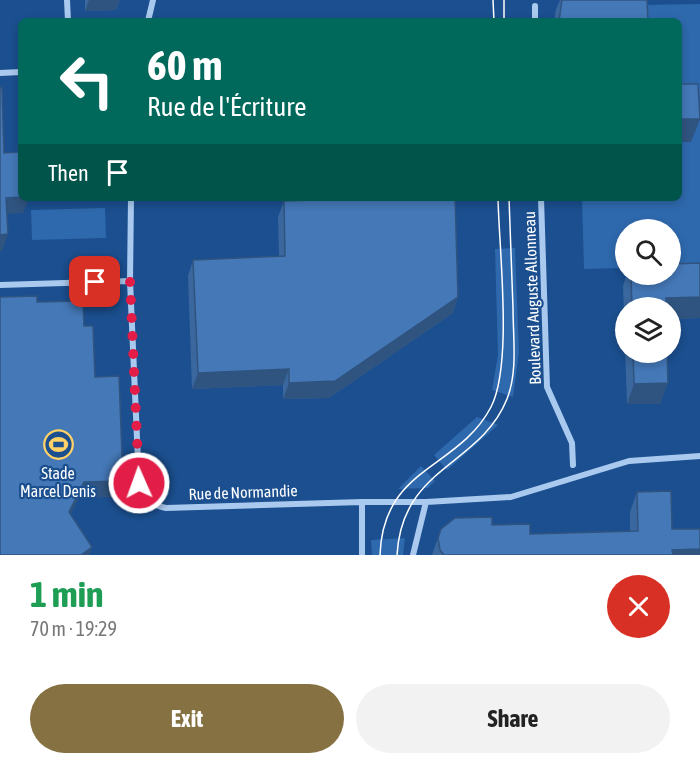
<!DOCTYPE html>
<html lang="en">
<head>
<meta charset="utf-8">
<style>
  body { margin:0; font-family:"Asap Condensed",sans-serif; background:#f2f2f2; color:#222; height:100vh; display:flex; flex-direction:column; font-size:22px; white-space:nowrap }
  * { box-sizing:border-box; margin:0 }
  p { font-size:20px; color:#767676 }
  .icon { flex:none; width:33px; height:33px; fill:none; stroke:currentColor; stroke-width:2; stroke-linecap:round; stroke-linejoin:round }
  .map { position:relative; height:555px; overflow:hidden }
  .drawer { display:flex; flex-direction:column; background:#fff; flex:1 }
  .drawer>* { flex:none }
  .banner { position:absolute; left:18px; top:18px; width:664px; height:183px; border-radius:9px; box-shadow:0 3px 9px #0003; background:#00695c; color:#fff; overflow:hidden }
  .fabs { position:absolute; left:615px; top:219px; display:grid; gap:12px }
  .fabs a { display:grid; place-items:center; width:66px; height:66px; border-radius:50%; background:#fff; box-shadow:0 3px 9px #0003; font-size:30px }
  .pin { position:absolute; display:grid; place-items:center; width:51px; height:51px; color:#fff; margin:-26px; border-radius:12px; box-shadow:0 3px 9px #0006 }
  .me { position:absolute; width:66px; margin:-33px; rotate:358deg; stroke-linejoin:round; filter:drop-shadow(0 0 4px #0008) }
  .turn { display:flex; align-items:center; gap:21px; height:126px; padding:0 30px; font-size:27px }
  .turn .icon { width:78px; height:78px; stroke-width:2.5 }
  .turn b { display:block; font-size:42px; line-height:51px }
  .then { display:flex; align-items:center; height:57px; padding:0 30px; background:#0003; gap:12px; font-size:22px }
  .round { display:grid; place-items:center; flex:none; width:63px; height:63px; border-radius:32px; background:#f2f2f2 }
  .head { display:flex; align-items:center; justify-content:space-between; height:102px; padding:0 30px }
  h1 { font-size:36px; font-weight:700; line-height:45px; color:#1e9e55 }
  .primary-button { display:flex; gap:12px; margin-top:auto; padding:12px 30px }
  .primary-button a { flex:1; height:69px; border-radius:36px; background:#857141; color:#fff; font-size:24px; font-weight:700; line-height:69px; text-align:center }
  .primary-button a+a { background:#f2f2f2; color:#222 }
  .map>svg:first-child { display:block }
</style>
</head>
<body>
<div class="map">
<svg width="700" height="555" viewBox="0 0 700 555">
  <rect width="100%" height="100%" fill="#1b4f8f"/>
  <!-- green -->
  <path fill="#2e69ad" d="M700,4V267H671L670,230H626L625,268L584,269L582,198H680V142H691L680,108V21H638V5Z
    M105,208L106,238L32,240L31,210Z
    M515,248L519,352L513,397L492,390L498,355L495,249Z
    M477,417L498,425L447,470L434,455Z
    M421,466L435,481L428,488L398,489Z
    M405,538L403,555H372L371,540Z"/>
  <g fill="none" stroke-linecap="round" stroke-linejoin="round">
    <!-- street -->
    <path stroke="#a9c9ee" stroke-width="6" d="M67,0L68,21
      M535,6V21
      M148,21L153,0
      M0,73L21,72
      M131,198L130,281L139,483C143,498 151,505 166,508L362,502V555
      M541,198L547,387L572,443L573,465
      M0,285L130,281
      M362,502H426
      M413,555L426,502L511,497L629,461L700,456"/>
    <!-- tram -->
    <path stroke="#fff" stroke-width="1.5" d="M493,0L494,21
      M504,0V21
      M380,555C383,466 458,470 491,407C513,364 499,250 498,198
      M397,555C402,466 480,466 507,399C518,371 513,338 513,308C512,271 510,235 509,198"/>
  </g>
  <!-- wall -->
  <path fill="#3a679d" d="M85,0H120L116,10L85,11Z
    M560,0H647L648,21H554L556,9Z
    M284,201L458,297L453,313L329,398L283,399V385L192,389L188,276L193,260L279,256L278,217Z
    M700,263V318L670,319V308H626V352H667L660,404H627L623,286L627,274H670Z
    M637,492L672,529L700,555H432L441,529L492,525L530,534L630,531V512Z"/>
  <!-- shaded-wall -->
  <path fill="#305480" d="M89,0H120L116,10L85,11Z
    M680,119H700L691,142H680Z
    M21,197V198H29L23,213L0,214L6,198Z
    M8,234L2,251H0V235Z
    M458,297L453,313L329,398L283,399L289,383Z
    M700,297V318L670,319V308H662L666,298Z
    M289,369L283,385L192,389L198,373Z
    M668,383L660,404H627L634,384Z
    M123,481L117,497L79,498L63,528L69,512L84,482Z
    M92,547L89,555H81Z
    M700,549V555H656L672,550Z"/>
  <!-- building -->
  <path fill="#4478b7" stroke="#305480" stroke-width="1.5" d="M562,0H647L648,21H559Z
    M680,84H698L700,119H680Z
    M0,87L2,88L4,153L21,152V197L6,198L8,234L0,235Z
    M377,198H455L458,297L335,381L289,383V369L198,373L193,260L285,256L284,201Z
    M700,263V297L666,298V308H632L631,274H670V264Z
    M37,296V302L83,301L84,326H93L95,377L119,376L123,481L84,482L69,512L92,547L81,555H0V297Z
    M633,352H667L668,383L634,384Z
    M671,491L672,529H700V549L672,550L673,555H444L440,550L438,538L441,529L455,518L492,517V525L530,524V534L638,531L637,492Z"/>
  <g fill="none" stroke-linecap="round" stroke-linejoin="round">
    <!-- route -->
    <path stroke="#e11d48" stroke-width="10" stroke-dasharray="0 18" d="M95,282L130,281L139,483"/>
  </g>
  <!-- icons -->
  <defs>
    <symbol id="stadium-ring" viewBox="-11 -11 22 22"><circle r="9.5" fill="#1b4f8f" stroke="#ffd166" stroke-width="1.5"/><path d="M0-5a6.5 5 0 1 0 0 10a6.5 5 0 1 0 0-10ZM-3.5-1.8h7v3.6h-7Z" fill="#ffd166"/></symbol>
  </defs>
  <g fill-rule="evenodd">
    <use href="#stadium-ring" x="42" y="428" width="33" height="33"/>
  </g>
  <g text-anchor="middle" stroke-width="4.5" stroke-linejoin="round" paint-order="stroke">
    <!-- street labels -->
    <g font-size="16" fill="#fff" stroke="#1b4f8f">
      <text transform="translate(532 298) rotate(-92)" y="6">Boulevard Auguste Allonneau</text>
      <text transform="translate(243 492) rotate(-2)" y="6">Rue de Normandie</text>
    </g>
    <!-- poi labels -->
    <g font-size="16" fill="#fff" stroke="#1b4f8f">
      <text x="58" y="479">Stade<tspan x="58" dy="18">Marcel Denis</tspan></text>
    </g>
  </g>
</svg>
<div class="fabs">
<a><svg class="icon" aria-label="search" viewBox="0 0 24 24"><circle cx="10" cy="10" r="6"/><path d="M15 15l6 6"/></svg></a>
<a><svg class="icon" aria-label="layers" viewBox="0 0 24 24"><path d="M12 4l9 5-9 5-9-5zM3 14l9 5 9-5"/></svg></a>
</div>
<div class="pin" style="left:95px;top:282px;background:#d93025"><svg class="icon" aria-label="arrive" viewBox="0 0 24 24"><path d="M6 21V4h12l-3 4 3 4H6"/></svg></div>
<svg class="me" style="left:139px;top:483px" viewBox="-20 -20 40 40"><circle r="17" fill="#e11d48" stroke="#fff" stroke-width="3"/><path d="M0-11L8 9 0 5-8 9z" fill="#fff"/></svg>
<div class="banner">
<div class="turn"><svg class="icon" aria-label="left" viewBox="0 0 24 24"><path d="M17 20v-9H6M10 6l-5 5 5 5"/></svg><div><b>60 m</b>Rue de l'Écriture</div></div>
<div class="then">Then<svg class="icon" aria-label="arrive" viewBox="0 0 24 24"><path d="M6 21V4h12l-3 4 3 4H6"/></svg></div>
</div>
</div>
<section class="drawer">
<div class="head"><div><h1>1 min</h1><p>70 m · 19:29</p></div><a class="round" style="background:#d93025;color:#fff"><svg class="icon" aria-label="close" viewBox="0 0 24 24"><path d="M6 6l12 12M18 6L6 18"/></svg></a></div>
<div class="primary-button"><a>Exit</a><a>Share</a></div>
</section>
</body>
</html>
